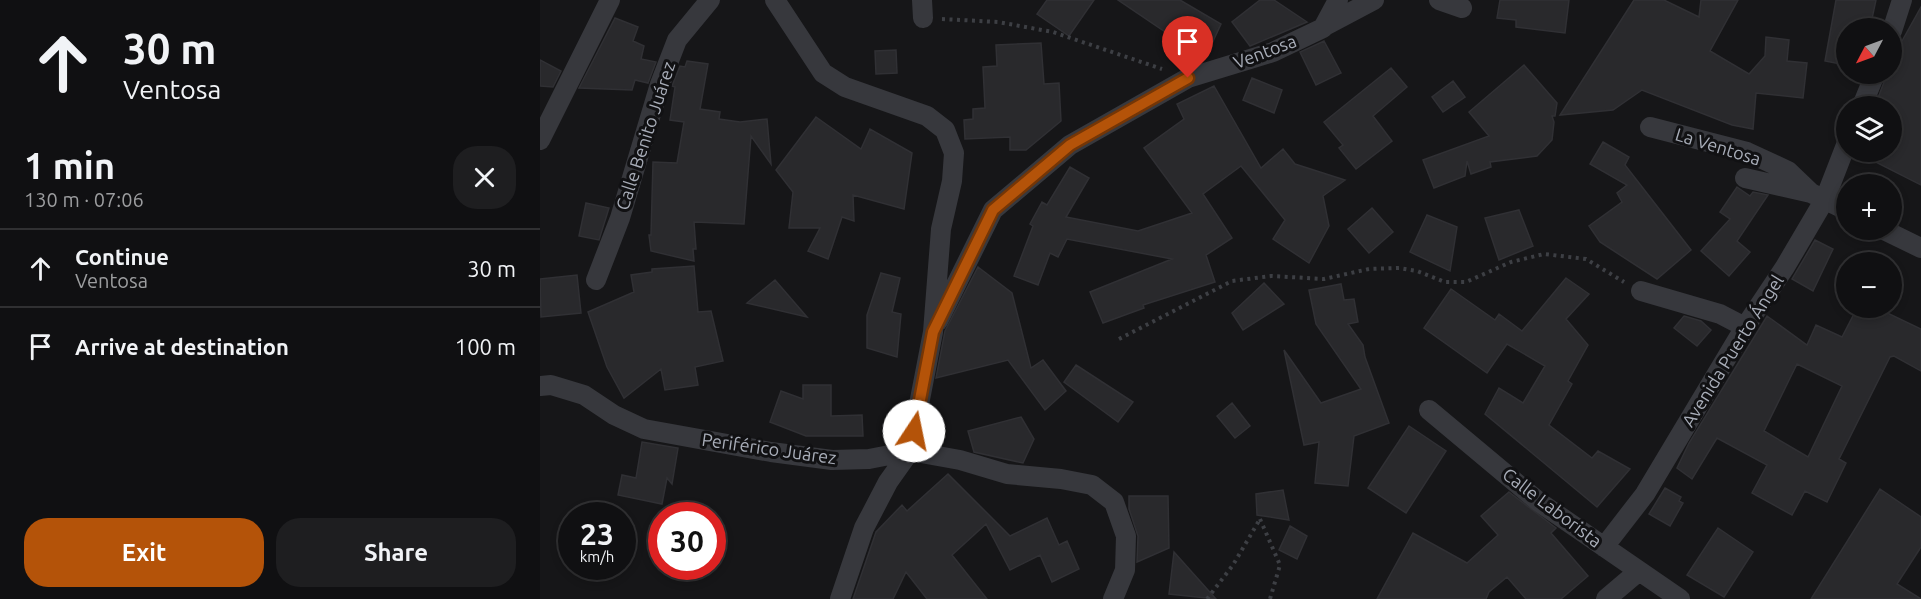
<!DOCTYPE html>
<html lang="en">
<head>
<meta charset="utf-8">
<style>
  body { margin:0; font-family:Ubuntu,sans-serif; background:#1e1e20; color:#f1f3f6; height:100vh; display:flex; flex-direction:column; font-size:22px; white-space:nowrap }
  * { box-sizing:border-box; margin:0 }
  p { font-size:20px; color:#9c9d9f }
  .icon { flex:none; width:33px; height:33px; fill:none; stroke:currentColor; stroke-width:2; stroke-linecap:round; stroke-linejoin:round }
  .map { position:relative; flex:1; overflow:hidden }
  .panel { display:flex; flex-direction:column; background:#101012; width:540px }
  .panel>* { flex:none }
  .guide { background:#101012; color:#f1f3f6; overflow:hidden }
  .needle { width:39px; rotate:229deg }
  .tools { position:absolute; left:1296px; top:18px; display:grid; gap:12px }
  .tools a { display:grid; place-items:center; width:66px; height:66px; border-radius:50%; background:#101012; box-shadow:0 3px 9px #0003,0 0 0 2px #303032; font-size:30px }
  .speed { position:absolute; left:18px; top:502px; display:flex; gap:12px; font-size:30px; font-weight:700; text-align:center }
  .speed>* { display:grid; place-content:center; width:78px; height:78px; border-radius:50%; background:#101012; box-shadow:0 3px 9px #0003,0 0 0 2px #303032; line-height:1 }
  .speed small { font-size:15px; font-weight:400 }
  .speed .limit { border:9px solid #d22; background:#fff; color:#111 }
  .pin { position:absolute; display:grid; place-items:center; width:51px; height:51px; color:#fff; margin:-62px -26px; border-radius:50% 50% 50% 0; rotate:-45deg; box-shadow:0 0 6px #0007 }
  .pin .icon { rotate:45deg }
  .me { position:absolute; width:66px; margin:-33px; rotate:11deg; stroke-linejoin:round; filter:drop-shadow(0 0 4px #0008) }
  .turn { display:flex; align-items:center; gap:21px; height:126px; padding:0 24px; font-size:27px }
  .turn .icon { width:78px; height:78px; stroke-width:2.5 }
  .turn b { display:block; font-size:42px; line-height:51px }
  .round { display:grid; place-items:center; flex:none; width:63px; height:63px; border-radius:24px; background:#1e1e20 }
  .summary { display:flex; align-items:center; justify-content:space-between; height:102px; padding:0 24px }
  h1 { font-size:36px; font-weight:700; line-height:45px }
  .button { display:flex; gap:12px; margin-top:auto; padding:12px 24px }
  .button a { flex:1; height:69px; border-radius:24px; background:#b45309; color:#fff; font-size:24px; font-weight:700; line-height:69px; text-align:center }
  .button a+a { background:#1e1e20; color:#f1f3f6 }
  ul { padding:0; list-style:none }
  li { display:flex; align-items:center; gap:18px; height:78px; padding:0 24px; border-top:2px solid #303032 }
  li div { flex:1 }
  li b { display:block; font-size:22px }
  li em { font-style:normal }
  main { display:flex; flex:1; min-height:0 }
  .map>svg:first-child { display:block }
</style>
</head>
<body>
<main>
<section class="panel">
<div class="guide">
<div class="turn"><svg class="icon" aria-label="ahead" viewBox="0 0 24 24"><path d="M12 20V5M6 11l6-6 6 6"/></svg><div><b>30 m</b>Ventosa</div></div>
</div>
<div class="summary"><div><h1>1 min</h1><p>130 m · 07:06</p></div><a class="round"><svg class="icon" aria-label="close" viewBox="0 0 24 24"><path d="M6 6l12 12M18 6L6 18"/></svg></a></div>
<ul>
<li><svg class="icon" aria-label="ahead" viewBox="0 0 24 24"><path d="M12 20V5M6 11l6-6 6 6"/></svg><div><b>Continue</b><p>Ventosa</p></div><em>30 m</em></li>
<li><svg class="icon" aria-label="arrive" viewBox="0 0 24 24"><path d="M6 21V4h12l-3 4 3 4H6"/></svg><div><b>Arrive at destination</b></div><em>100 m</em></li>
</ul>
<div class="button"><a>Exit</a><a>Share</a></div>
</section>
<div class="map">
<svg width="1381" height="599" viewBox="0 0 1381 599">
  <rect width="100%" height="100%" fill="#161618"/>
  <!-- building -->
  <path fill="#29292c" stroke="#303034" stroke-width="1.5" fill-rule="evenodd" d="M507,0H554L529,36L497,14Z
    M578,0H640L681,24L669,50L651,51L632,43L634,38Z
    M720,0H734L767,22L710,46L692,22Z
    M960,0H1029L1025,33L976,27V20L957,18Z
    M1094,0H1124L1159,17L1161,0H1198L1170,51L1209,74L1225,56L1226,37L1249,40L1247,61L1267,63L1263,98L1216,93L1213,129L1192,125L1102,90L1073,110L1020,115Z
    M1296,0H1336L1330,28H1306V65L1285,61Z
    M1381,7V185L1316,152H1352V105L1338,98L1347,74H1352L1357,50Z
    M75,18L98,27L93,41L104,46L101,59L116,62L108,83L95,80L92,90L39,88Z
    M784,41L801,73L776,85L760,52Z
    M501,43L504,84L519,83L521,121L486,150H470V137L425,139L424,120L433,119V109L445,108L443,67L457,66L456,45Z
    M356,50L357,73L336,74L335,51Z
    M0,60L21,71L13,87L0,86Z
    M147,61L168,64L160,109L180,112L179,119L200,122L227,119L231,164L211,136L204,224L154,222L156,249H153L154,261L111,251L109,235H111L113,162L137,163L144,122L130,120L135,87L132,86L140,66L145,67Z
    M984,65L1017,103L1015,116H1012L1014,122L1012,140L997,156L950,162L951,167L931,174L927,161L925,176L894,188L883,160L949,136L929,112Z
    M851,68L867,87L833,116L852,141L816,169L799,148L803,145L784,122Z
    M712,78L742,90L734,113L703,100Z
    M913,81L925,97L903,112L892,97Z
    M674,86L721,168L743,149L755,164L805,180L783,196L789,226L769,263L733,239L745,220L701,166L663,194L692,238L666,255L675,282L603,305L604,308L563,323L550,292L632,259L527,239L518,257L510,253L498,285L474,276L493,226L490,224L502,202L507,205L530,167L549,178L526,217L598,231L652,213L604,148L644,119L637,104Z
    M276,117L321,149L330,129L372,153L364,209L313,195L314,221L302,217L288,259L268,251L280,228H249L253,192L236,170Z
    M1063,142L1089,157L1085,165L1151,250L1117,279L1060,242L1049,226L1082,202L1077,193L1087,185L1050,164Z
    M1197,187L1210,196L1213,192L1228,195L1197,241L1210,252L1189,276L1161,251L1190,219L1180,212Z
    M46,203L69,208L59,240L39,236Z
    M832,208L853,232L829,253L808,229Z
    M979,210L993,246L959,260L945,218Z
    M887,215L917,227L910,271L870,252Z
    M1275,240L1293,249L1273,291L1252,279Z
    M154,266L158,312L171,311L183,361L155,367L158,385L125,390L121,369L84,398L67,367L48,312L94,292L91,275L112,272V269Z
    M438,267L472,293L491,368L503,360L526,391L505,410L468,360L396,378L405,331Z
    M341,273L360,278L352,312L361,314L357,357L327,348V315Z
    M37,275L41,313L1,317L0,279Z
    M1026,278L1049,294L1026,319L1048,345L1028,381L1032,384L1009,425L1052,458L1058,451L1090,469L1057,507L945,414L959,388L983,403L1005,366L967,344L947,373L884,328L911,289L955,320L959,314L982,331Z
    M235,280L267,317L207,303Z
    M724,283L744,304L703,330L692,313Z
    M801,284L804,300L814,299L818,322L808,324L823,345L825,357L849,423L814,436L808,486L775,483L779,442L764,445L744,350L781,403L821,389L776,324L769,290Z
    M1317,308H1337L1381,329V371L1354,356L1350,357L1299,459L1306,463L1287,502L1265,491L1252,515L1212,493L1227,465L1177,438L1152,479L1137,468L1149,443L1227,316L1267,345L1276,325L1302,337ZM1257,364L1302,386L1268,457L1224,431Z
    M1144,316L1161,321L1171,330L1157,346L1134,328Z
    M536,365L593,402L578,422L524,382Z
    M263,385H291V416L322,415L323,436H266L230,422L241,391L263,399Z
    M692,403L710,426L695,438L677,416Z
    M481,417L494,439L483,463L434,452L428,431Z
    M869,426L906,451L866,513L828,488Z
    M102,442L138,448L132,484L127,478L122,504L78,495L82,475L96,478Z
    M408,474L470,536L507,518L519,545L527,541L539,569L512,582L500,555L470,570L446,524L412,555L447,599H387L366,572L353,599H313L336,532L362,505L367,511Z
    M1125,488L1141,497L1139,501L1143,503L1130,526L1109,514Z
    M1340,489L1381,517V547L1357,584L1381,599H1271Z
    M743,490L749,520L717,515L716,494Z
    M969,492L1016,528L1011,533L1048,576L1021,599H986L967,577L949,592L946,599H837L873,533L927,563L958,535L941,516Z
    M589,496H628L629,548L597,562L598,536L589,509Z
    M750,526L767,536L757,559L739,550Z
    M1178,528L1213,552L1184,597L1147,575Z
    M634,552L676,599L629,594Z"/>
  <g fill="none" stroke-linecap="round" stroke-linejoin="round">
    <!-- path -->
    <path stroke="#3d3f44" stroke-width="4" stroke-dasharray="3 4.5" stroke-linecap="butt" d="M402,19L458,22L513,32L622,69
      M579,339L692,281L731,276L784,279L829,269L859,268L877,271L905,282H926L971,262L1004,254L1046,259L1084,282
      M720,519L740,565L730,599
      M667,599L693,565L720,519"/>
    <!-- street -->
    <path stroke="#37383d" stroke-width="20" d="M235,0L283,73L305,87L387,116L405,130L414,153L412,181L401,229L393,332L370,451L348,482L324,528L300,599
      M382,0L383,18
      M899,0L922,8
      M783,27L834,0
      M1352,31L1362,0
      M1322,106L1335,74
      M1110,127L1207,152L1248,171L1271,193
      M0,140L70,0
      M1205,178L1271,193L1306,210
      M1344,230L1381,248
      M56,280L80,218L120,84L137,40L170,0
      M1101,291L1180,314L1205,327
      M398,321L453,210L530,145L648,78L733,52L783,28L798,0
      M0,386L11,385L44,395L74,415L104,429L231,452L292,460L329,459L370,451L420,460L467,474L521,479L552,485L574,502L586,536L585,570L573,599
      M889,410L999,502L1140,599
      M1064,547L1105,494L1205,327L1245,267L1285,199L1306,145
      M1066,599L1099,571"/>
  </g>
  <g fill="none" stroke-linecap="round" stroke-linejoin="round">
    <defs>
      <path id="route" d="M374,431L393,332L453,210L530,145L648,78"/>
    </defs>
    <!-- route casing -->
    <use href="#route" stroke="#753606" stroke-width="15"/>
    <!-- route -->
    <use href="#route" stroke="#b45309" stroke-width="10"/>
  </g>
  <g text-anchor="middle" stroke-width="6" stroke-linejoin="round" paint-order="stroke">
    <!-- street labels -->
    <g font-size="18" fill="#a8adb8" stroke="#111113">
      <text transform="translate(725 52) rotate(-21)" y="6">Ventosa</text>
      <text transform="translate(106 136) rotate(-72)" y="6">Calle Benito Juárez</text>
      <text transform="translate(1178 147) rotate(17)" y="6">La Ventosa</text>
      <text transform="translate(1193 351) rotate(-58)" y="6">Avenida Puerto Ángel</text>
      <text transform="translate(229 449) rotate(8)" y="6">Periférico Juárez</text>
      <text transform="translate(1012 508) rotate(37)" y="6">Calle Laborista</text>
    </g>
  </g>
</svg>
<div class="tools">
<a><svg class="needle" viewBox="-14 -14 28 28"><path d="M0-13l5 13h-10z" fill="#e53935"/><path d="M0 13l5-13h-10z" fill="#9c9d9f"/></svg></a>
<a><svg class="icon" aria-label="layers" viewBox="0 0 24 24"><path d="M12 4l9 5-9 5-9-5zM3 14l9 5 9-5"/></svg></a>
<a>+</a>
<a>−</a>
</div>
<div class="speed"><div>23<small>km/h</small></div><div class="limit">30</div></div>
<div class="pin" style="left:648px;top:78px;background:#d93025"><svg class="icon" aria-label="arrive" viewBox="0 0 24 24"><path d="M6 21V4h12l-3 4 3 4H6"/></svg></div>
<svg class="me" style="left:374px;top:431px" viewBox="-20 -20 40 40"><circle r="19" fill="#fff"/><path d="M0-13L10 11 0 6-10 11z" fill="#b45309"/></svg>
</div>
</main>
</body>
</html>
